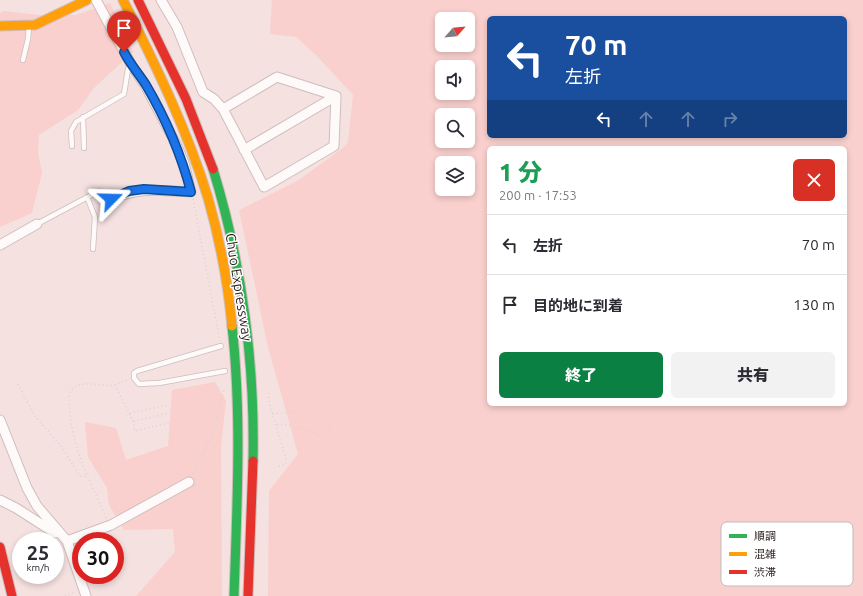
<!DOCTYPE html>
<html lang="ja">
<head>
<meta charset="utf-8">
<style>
  body { margin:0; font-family:Ubuntu,"Noto Sans JP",sans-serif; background:#f2f2f3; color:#2b2b33; height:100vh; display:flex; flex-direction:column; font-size:15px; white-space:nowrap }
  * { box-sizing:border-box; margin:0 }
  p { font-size:13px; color:#7c7c81 }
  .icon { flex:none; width:22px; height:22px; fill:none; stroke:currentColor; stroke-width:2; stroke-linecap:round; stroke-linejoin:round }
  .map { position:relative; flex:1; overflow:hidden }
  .sheet { position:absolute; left:487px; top:146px; width:360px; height:260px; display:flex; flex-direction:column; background:#fff; border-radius:6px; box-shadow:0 2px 6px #0003 }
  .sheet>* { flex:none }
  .banner { position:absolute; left:487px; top:16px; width:360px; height:122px; border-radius:6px; box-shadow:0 2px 6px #0003; background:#1a4fa0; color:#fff; overflow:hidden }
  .needle { width:26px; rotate:63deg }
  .controls { position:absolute; left:435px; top:12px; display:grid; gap:8px }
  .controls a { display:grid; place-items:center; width:40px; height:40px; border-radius:6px; background:#fff; box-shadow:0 2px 6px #0003; font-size:20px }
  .speed { position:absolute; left:12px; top:532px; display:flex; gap:8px; font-size:20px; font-weight:700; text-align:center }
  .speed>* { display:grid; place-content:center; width:52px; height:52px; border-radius:50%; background:#fff; box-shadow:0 2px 6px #0003; line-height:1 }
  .speed small { font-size:10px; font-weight:400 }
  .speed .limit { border:6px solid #d22; background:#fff; color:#111 }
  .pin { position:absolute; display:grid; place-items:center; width:34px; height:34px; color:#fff; margin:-41px -17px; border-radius:50% 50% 50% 0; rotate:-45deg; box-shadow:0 0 4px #0007 }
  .pin .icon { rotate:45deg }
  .me { position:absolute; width:44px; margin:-22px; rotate:68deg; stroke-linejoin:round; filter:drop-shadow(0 0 3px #0008) }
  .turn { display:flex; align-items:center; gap:14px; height:84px; padding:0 12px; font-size:18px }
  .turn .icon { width:52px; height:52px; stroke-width:2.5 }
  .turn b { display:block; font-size:28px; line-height:34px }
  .lanes { display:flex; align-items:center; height:38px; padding:0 12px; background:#0003; justify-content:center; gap:20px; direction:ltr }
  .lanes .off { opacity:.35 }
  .round { display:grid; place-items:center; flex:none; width:42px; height:42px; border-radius:6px; background:#f2f2f3 }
  .overview { display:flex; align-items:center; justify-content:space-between; height:68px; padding:0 12px }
  h1 { font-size:24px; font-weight:800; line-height:30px; color:#1e9e55 }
  .action { display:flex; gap:8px; margin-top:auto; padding:8px 12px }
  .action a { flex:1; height:46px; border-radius:6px; background:#0b8043; color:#fff; font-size:16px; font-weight:800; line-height:46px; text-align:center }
  .action a+a { background:#f2f2f3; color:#2b2b33 }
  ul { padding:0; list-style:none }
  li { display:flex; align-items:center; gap:12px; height:60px; padding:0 12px; border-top:1px solid #e1e1e2 }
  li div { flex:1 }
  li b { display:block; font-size:15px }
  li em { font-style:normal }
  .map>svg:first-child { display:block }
</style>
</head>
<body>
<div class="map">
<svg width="863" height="596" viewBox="0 0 863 596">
  <rect width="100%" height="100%" fill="#f5e1df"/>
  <!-- green -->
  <path fill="#f9d0cd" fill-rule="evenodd" d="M272,0H863V596H268L269,491L298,454L268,347L239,210L299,180L344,147L348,142L353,95L318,57L296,37L270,34ZM489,18H845V136H489ZM442,19H468V45H442ZM442,67H468V93H442ZM442,115H468V141H442ZM489,148H845V404H489ZM442,163H468V189H442Z
    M110,3L133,52L94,88L78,110L39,135L38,153L42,173L32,213L0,227V13L4,11L39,15H76Z
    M215,382L226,401L221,447L222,596H136L175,552L173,529L124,530L109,505L107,488L88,457L85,422L116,428L126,460L168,446L172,390Z"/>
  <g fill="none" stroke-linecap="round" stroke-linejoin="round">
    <defs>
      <path id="lane" d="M23,60L28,39L29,26
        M83,117L84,148
        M72,146L71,131L76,122L124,94L128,69L131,65
        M87,197L95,217L93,249
        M37,224L99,191
        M221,346L137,371L134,373V378L139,384L159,383L225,371"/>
      <path id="street" d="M96,0L132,66L145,85L176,144L184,163L191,192C159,191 142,186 111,199
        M161,0L177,27L203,92L214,99L223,109L277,77L336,96L334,146L264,187L223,109
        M244,150L336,96
        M0,245L37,224
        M0,420L27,488L37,506L67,541L86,596
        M0,500L16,508L55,533
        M67,541L111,525L189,482"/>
      <path id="fast" d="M213,169C242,264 255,361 253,461
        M232,326C242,416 237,506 234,596"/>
      <path id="slow" d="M123,0C155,64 187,129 208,198C220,240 228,283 232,326
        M0,26L35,25L87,0"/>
      <path id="jam" d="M138,0L186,99L213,169
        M0,547L12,596
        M248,596L253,461"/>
    </defs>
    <!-- lane casing -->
    <use href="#lane" stroke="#cebebd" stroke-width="6"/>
    <!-- street casing -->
    <use href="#street" stroke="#cebebd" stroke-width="11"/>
    <!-- fast casing -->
    <use href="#fast" stroke="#cebebd" stroke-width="11"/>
    <!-- slow casing -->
    <use href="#slow" stroke="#cebebd" stroke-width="11"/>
    <!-- jam casing -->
    <use href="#jam" stroke="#cebebd" stroke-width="11"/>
    <!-- path -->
    <path stroke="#d9d3d3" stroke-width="1.5" stroke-dasharray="1 3" stroke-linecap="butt" d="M193,199L220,341
      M18,384L35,416L61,446L80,476H86
      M115,385L133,421L135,431L172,422
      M268,393L270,406L286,459V464L277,467
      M130,413L167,405
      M273,414L309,410
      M134,421L169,413
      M277,425C294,422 310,433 327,438L332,434L326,419
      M193,474C207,447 218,421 224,390
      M195,486L204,491
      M106,518C88,475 69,445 69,395C76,376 101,388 115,385C120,384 124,380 129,379
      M110,535V541
      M65,596L76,592"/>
    <!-- lane -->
    <use href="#lane" stroke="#fefafa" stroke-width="4.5"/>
    <!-- street -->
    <use href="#street" stroke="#fefafa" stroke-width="9"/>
    <!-- fast -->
    <use href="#fast" stroke="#30b455" stroke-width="9"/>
    <!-- slow -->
    <use href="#slow" stroke="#ff9f0a" stroke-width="9"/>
    <!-- jam -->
    <use href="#jam" stroke="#e5322d" stroke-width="9"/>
  </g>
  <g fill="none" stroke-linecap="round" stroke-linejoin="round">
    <defs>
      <path id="route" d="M111,199L129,191L144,189L191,192C181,154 166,119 146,85C139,74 130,64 124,52"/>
    </defs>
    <!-- route casing -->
    <use href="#route" stroke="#114b97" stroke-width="10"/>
    <!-- route -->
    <use href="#route" stroke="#1a73e8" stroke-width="7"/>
  </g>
  <g text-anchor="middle" stroke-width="3" stroke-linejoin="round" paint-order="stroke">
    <!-- street labels -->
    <g font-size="14" fill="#2b1e1d" stroke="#fff">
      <text transform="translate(239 287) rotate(81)" y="5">Chuo Expressway</text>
    </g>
  </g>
  <!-- legend -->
  <rect x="721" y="522" width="132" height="64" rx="6" fill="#fff" stroke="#bfbcbb" stroke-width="1"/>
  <rect x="729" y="534" width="18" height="4" fill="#30b455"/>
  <rect x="729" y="552" width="18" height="4" fill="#ff9f0a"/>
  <rect x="729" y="570" width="18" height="4" fill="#e5322d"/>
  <g font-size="11" fill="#2b1e1d">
    <text x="754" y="540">順調</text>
    <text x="754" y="558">混雑</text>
    <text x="754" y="576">渋滞</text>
  </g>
</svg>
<div class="controls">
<a><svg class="needle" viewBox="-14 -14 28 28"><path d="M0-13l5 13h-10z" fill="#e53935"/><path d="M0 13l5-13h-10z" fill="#7c7c81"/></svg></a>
<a><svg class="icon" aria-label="sound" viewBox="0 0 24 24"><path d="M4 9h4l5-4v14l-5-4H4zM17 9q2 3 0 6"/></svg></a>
<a><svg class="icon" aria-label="search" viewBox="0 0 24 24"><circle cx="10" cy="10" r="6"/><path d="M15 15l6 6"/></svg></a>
<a><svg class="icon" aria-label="layers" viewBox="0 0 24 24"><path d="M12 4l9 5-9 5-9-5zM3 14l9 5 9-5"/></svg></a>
</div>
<div class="speed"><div>25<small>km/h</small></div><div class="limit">30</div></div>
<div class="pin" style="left:124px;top:52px;background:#d93025"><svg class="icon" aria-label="arrive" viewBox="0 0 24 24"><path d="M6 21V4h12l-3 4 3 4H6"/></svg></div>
<svg class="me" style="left:111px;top:199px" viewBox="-20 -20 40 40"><path d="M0-17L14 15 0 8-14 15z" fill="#1a73e8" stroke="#fff" stroke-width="4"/></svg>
<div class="banner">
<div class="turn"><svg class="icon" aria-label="left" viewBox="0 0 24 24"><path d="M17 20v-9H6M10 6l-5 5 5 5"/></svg><div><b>70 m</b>左折</div></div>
<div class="lanes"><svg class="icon" aria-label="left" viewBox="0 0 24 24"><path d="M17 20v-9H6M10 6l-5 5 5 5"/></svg><svg class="icon off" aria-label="ahead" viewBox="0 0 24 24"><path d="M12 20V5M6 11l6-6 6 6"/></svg><svg class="icon off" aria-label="ahead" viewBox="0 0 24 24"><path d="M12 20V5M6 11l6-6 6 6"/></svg><svg class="icon off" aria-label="right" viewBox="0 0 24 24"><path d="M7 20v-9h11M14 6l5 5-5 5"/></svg></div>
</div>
<section class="sheet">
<div class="overview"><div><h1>1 分</h1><p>200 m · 17:53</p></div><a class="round" style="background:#d93025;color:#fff"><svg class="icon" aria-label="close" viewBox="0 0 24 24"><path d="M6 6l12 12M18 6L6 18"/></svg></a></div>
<ul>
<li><svg class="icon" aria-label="left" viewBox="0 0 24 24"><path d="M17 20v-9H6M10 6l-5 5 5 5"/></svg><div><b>左折</b></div><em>70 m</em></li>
<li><svg class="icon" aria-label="arrive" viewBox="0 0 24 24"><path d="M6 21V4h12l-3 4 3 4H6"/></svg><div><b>目的地に到着</b></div><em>130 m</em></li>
</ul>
<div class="action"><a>終了</a><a>共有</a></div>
</section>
</div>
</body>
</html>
